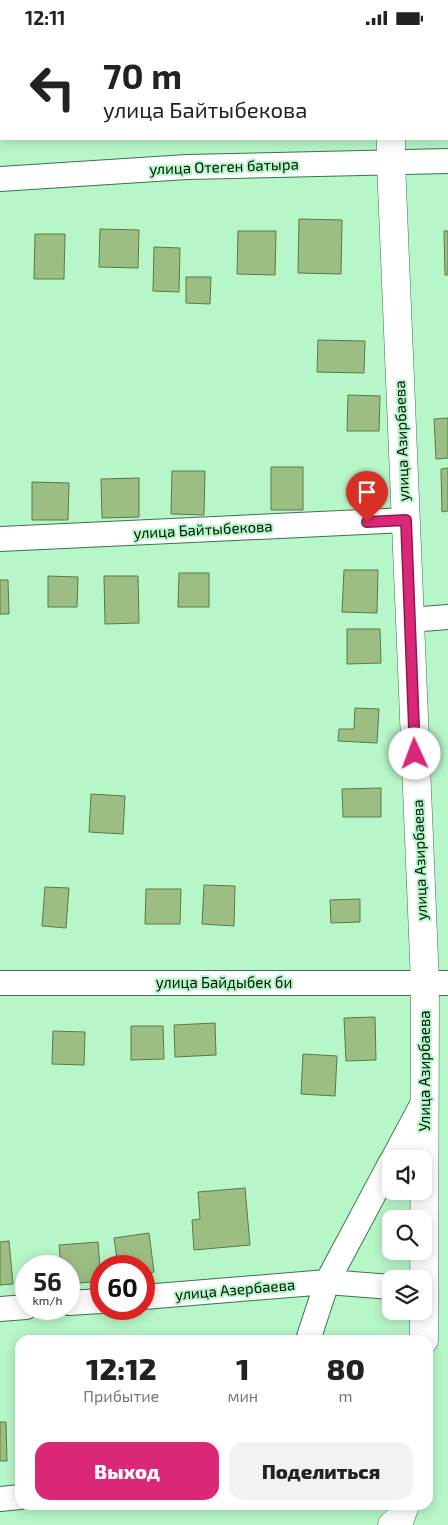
<!DOCTYPE html>
<html lang="ru">
<head>
<meta charset="utf-8">
<style>
  body { margin:0; font-family:"Exo 2",sans-serif; background:#f2f2f2; color:#222; height:100vh; display:flex; flex-direction:column; font-size:19px; white-space:nowrap }
  * { box-sizing:border-box; margin:0 }
  p { font-size:16px; color:#767676 }
  .icon { flex:none; width:28px; height:28px; fill:none; stroke:currentColor; stroke-width:2; stroke-linecap:round; stroke-linejoin:round }
  .map { position:relative; flex:1; overflow:hidden }
  .drawer { position:absolute; left:15px; top:1300px; width:418px; height:175px; display:flex; flex-direction:column; background:#fff; border-radius:15px; box-shadow:0 2px 12px #0003 }
  .drawer>* { flex:none }
  .top-card { position:absolute; left:0px; top:0px; width:449px; height:105px; box-shadow:0 2px 12px #0003; background:#fff; color:#222; overflow:hidden }
  .buttons { position:absolute; left:382px; top:1115px; display:grid; gap:10px }
  .buttons a { display:grid; place-items:center; width:50px; height:50px; border-radius:10px; background:#fff; box-shadow:0 2px 12px #0003; font-size:25px }
  .speed { position:absolute; left:15px; top:1220px; display:flex; gap:10px; font-size:25px; font-weight:700; text-align:center }
  .speed>* { display:grid; place-content:center; width:65px; height:65px; border-radius:50%; background:#fff; box-shadow:0 2px 12px #0003; line-height:1 }
  .speed small { font-size:12px; font-weight:400 }
  .speed .limit { border:8px solid #d22; background:#fff; color:#111 }
  .pin { position:absolute; display:grid; place-items:center; width:42px; height:42px; color:#fff; margin:-51px -21px; border-radius:50% 50% 50% 0; rotate:-45deg; box-shadow:0 0 5px #0007 }
  .pin .icon { rotate:45deg }
  .me { position:absolute; width:55px; margin:-28px; rotate:358deg; stroke-linejoin:round; filter:drop-shadow(0 0 4px #0008) }
  .turn { display:flex; align-items:center; gap:18px; height:105px; padding:0 20px; font-size:22px }
  .turn .icon { width:65px; height:65px; stroke-width:2.5 }
  .turn b { display:block; font-size:35px; line-height:42px }
  .eta { display:flex; justify-content:space-evenly; align-items:center; height:85px; text-align:center }
  .eta b { font-size:30px; font-weight:800; line-height:35px }
  .button { display:flex; gap:10px; margin-top:auto; padding:10px 20px }
  .button a { flex:1; height:58px; border-radius:15px; background:#db2777; color:#fff; font-size:20px; font-weight:800; line-height:58px; text-align:center }
  .button a+a { background:#f2f2f2; color:#222 }
  .status { display:flex; justify-content:space-between; align-items:center; height:35px; padding:0 25px; background:#fff; direction:ltr }
  .status svg { height:14px; fill:currentColor }
  .map>svg:first-child { display:block }
</style>
</head>
<body>
<div class="status"><b>12:11</b><svg viewBox="0 0 49 12"><path d="M0 12V9h3v3zM5 12V6h3v6zM10 12V3h3v9zM15 12V0h3v12zM26 1h20v11H26zM47 4h2v5h-2z"/></svg></div>
<div class="map">
<svg width="448" height="1490" viewBox="0 0 448 1490">
  <rect width="100%" height="100%" fill="#b7f6c8"/>
  <!-- building -->
  <path fill="#9cbe83" stroke="#5a7a42" d="M299,184L342,185L341,239L298,238Z
    M100,194L139,195L138,233L99,232Z
    M238,196H276L275,240L237,239Z
    M444,196H448V240H445Z
    M35,199H65L64,244H34Z
    M154,212L180,213L179,257L153,256Z
    M186,242H211L210,269L186,268Z
    M318,305L365,306L364,338L317,337Z
    M348,360L380,361L379,396H347Z
    M448,383V423L436,424L434,384Z
    M271,432H303V475H271Z
    M448,433V476L442,477L441,434Z
    M172,436H205L204,480L171,479Z
    M139,443V482L102,483L101,444Z
    M32,447L69,448L68,485H32Z
    M344,535H378L377,578L342,577Z
    M179,538H209V572H178Z
    M48,541L78,542L77,572H48Z
    M104,541H138L139,588L105,589Z
    M0,545H8L9,579H0Z
    M347,594H380L381,628L347,629Z
    M355,673L379,674L377,708L338,706L339,694H354Z
    M381,753V782H343L342,754Z
    M91,759L125,761L123,799L89,797Z
    M204,850L235,851L234,891L202,889Z
    M45,852L69,853L66,893L42,891Z
    M146,854H181L180,889H145Z
    M360,864V887L331,888L330,865Z
    M375,982L376,1025L346,1026L344,983Z
    M215,988L216,1020L175,1022L174,990Z
    M131,991H163L164,1024L131,1025Z
    M53,996L85,997L84,1030L52,1029Z
    M303,1019L337,1021L335,1061L301,1059Z
    M245,1153L250,1210L194,1215L192,1185L200,1184L198,1157Z
    M149,1198L154,1237L144,1239V1231H118L114,1203Z
    M9,1206L13,1249L0,1250V1207Z
    M98,1207L101,1246L69,1249V1231H61L59,1210Z
    M0,1387H6L7,1426H0Z"/>
  <g fill="none" stroke-linecap="round" stroke-linejoin="round">
    <defs>
      <path id="minor" d="M0,144L187,132L448,126
        M0,504L406,485
        M410,585L448,582
        M0,948H448
        M393,1124L425,1064
        M144,1262L327,1247L391,1252
        M69,1268L101,1266
        M0,1274L26,1272
        M308,1305L327,1247L391,1127
        M0,1464L20,1462"/>
      <path id="primary" d="M392,1V0
        M391,104V127L425,948L424,1305
        M392,1490L400,1484L405,1470"/>
    </defs>
    <!-- minor casing -->
    <use href="#minor" stroke="#38744c" stroke-width="26"/>
    <!-- primary casing -->
    <use href="#primary" stroke="#38744c" stroke-width="29"/>
    <!-- minor -->
    <use href="#minor" stroke="#fff" stroke-width="24"/>
    <!-- primary -->
    <use href="#primary" stroke="#fff" stroke-width="28"/>
  </g>
  <g fill="none" stroke-linecap="round" stroke-linejoin="round">
    <defs>
      <path id="route" d="M367,487L406,485L415,719"/>
    </defs>
    <!-- route casing -->
    <use href="#route" stroke="#8e194d" stroke-width="12"/>
    <!-- route -->
    <use href="#route" stroke="#db2777" stroke-width="9"/>
  </g>
  <g text-anchor="middle" stroke-width="4" stroke-linejoin="round" paint-order="stroke">
    <!-- street labels -->
    <g font-size="15" fill="#001406" stroke="#b7f6c8">
      <text transform="translate(224 132) rotate(-2)" y="5">улица Отеген батыра</text>
      <text transform="translate(402 406) rotate(-92)" y="5">улица Азирбаева</text>
      <text transform="translate(203 495) rotate(-3)" y="5">улица Байтыбекова</text>
      <text transform="translate(420 825) rotate(-92)" y="5">улица Азирбаева</text>
      <text x="224" y="953">улица Байдыбек би</text>
      <text transform="translate(425 1036) rotate(-90)" y="5">Улица Азирбаева</text>
      <text transform="translate(235 1255) rotate(-5)" y="5">улица Азербаева</text>
    </g>
  </g>
</svg>
<div class="buttons">
<a><svg class="icon" aria-label="sound" viewBox="0 0 24 24"><path d="M4 9h4l5-4v14l-5-4H4zM17 9q2 3 0 6"/></svg></a>
<a><svg class="icon" aria-label="search" viewBox="0 0 24 24"><circle cx="10" cy="10" r="6"/><path d="M15 15l6 6"/></svg></a>
<a><svg class="icon" aria-label="layers" viewBox="0 0 24 24"><path d="M12 4l9 5-9 5-9-5zM3 14l9 5 9-5"/></svg></a>
</div>
<div class="speed"><div>56<small>km/h</small></div><div class="limit">60</div></div>
<div class="pin" style="left:367px;top:487px;background:#d93025"><svg class="icon" aria-label="arrive" viewBox="0 0 24 24"><path d="M6 21V4h12l-3 4 3 4H6"/></svg></div>
<svg class="me" style="left:415px;top:719px" viewBox="-20 -20 40 40"><circle r="19" fill="#fff"/><path d="M0-13L10 11 0 6-10 11z" fill="#db2777"/></svg>
<div class="top-card">
<div class="turn"><svg class="icon" aria-label="left" viewBox="0 0 24 24"><path d="M17 20v-9H6M10 6l-5 5 5 5"/></svg><div><b>70 m</b>улица Байтыбекова</div></div>
</div>
<section class="drawer">
<div class="eta">
<div><b>12:12</b><p>Прибытие</p></div>
<div><b>1</b><p>мин</p></div>
<div><b>80</b><p>m</p></div>
</div>
<div class="button"><a>Выход</a><a>Поделиться</a></div>
</section>
</div>
</body>
</html>
